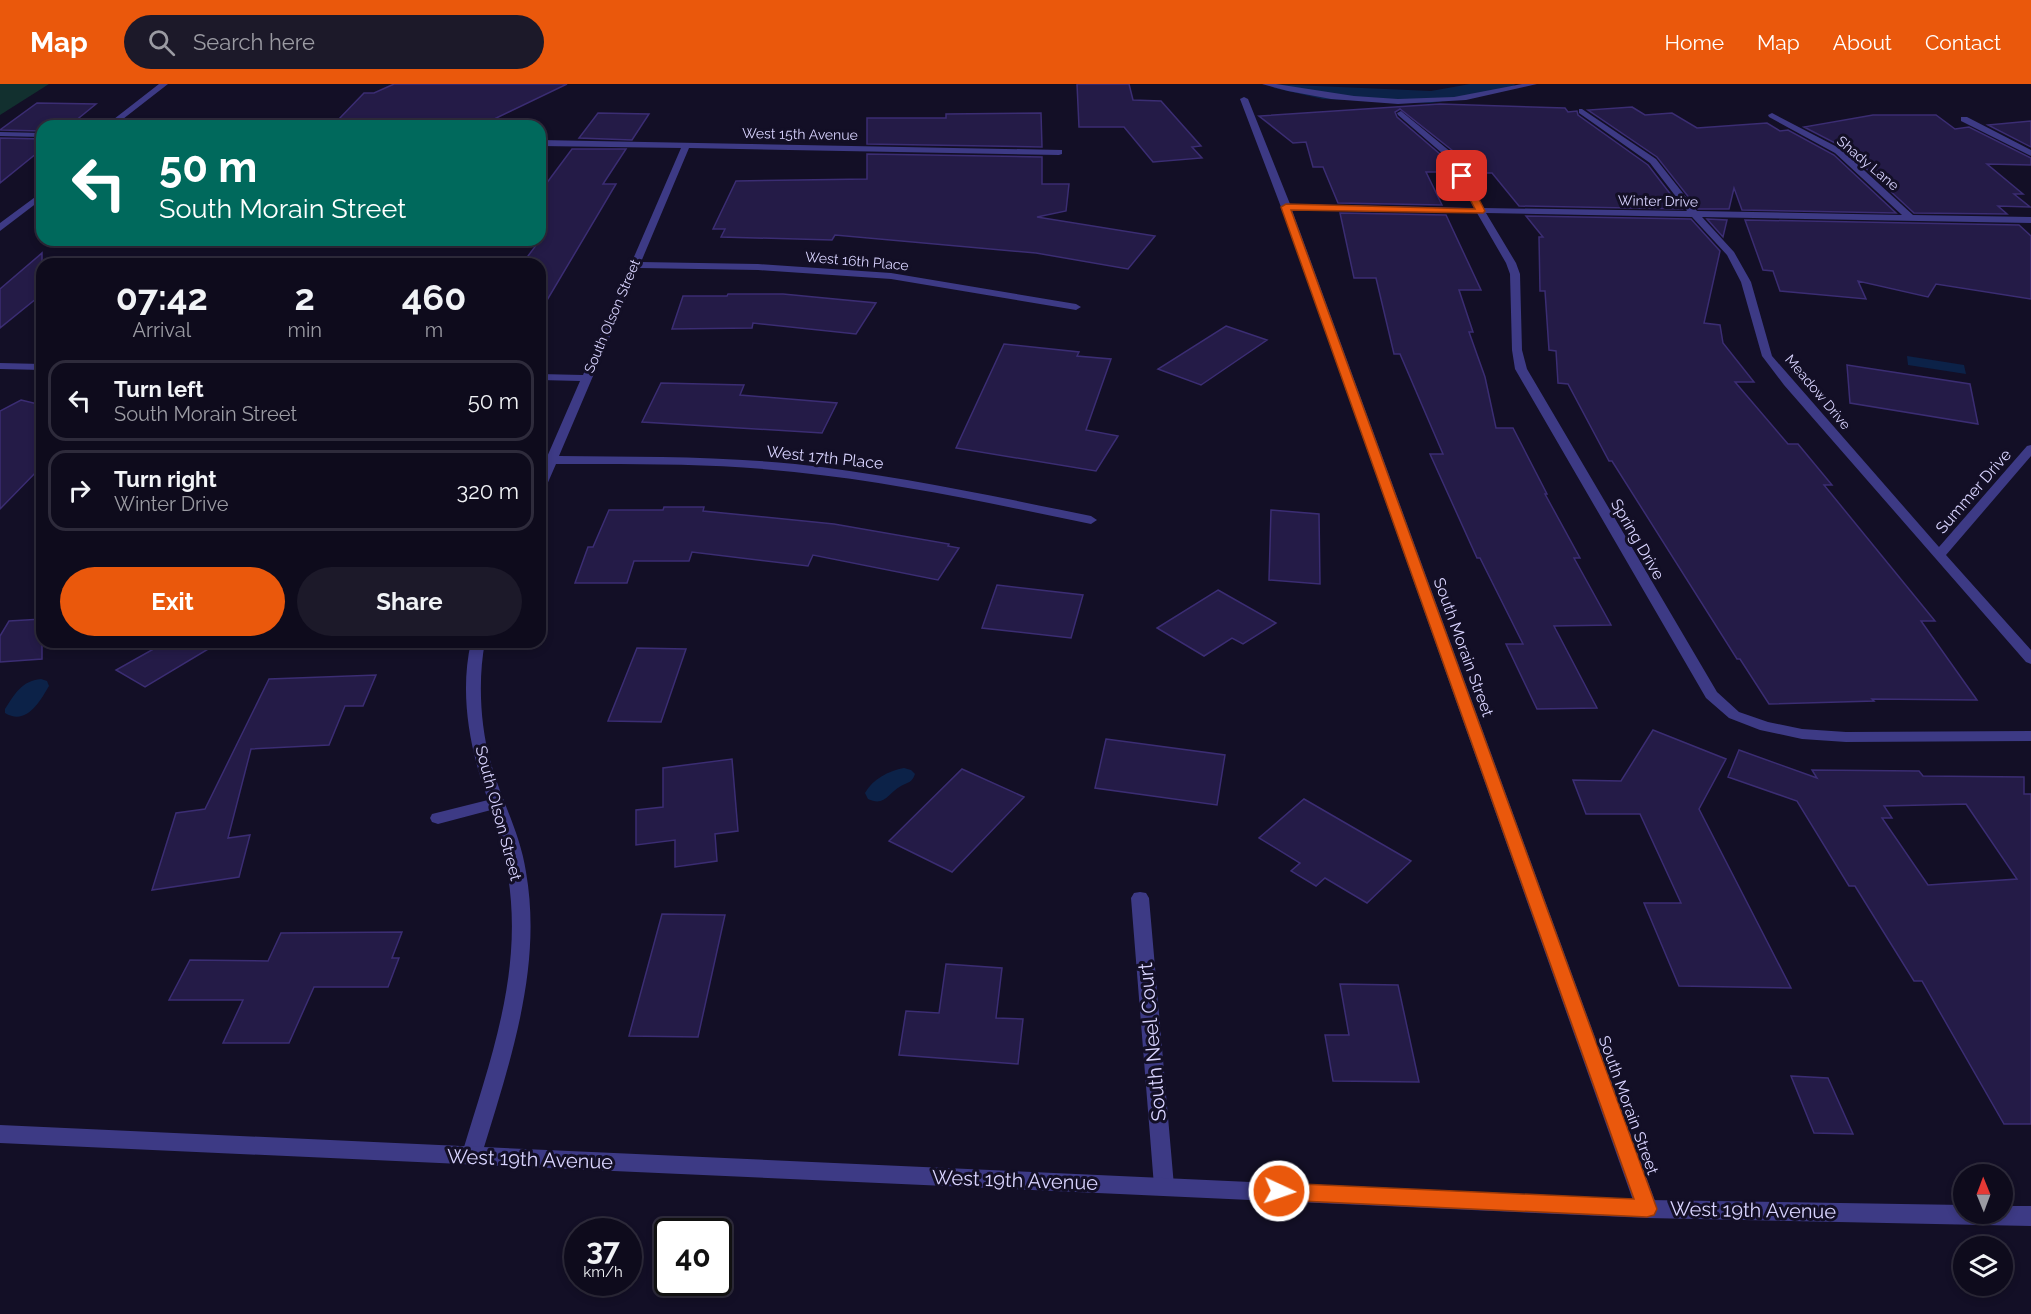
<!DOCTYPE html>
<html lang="en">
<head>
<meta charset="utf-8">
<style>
  body { margin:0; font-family:Raleway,sans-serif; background:#1c1929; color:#f1f3f6; height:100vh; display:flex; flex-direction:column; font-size:22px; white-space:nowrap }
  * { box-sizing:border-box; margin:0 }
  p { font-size:20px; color:#9b9ba3 }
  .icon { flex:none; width:33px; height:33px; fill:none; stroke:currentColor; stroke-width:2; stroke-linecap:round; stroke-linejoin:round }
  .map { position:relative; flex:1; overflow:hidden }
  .sheet { position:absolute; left:36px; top:174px; width:510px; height:390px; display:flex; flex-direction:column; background:#0e0b1c; border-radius:18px; box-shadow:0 3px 9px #0003,0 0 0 2px #2e2b3b }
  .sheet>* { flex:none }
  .banner { position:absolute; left:36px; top:36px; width:510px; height:126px; border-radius:18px; box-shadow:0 3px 9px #0003,0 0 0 2px #2e2b3b; background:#00695c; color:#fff; overflow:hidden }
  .needle { width:39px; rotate:359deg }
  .controls { position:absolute; left:1953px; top:1080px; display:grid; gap:12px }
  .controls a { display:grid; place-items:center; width:60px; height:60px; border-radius:50%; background:#0e0b1c; box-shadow:0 3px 9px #0003,0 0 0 2px #2e2b3b; font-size:30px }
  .speed { position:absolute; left:564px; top:1134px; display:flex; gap:12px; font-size:30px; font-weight:700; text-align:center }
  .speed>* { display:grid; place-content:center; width:78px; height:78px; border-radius:50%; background:#0e0b1c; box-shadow:0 3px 9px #0003,0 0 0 2px #2e2b3b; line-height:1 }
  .speed small { font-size:15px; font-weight:400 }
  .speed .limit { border:3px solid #111; border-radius:9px; background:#fff; color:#111 }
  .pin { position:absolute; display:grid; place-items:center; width:51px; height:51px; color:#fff; margin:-26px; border-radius:12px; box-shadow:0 3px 9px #0006 }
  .me { position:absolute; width:66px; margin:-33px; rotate:93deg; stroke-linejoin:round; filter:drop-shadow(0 0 4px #0008) }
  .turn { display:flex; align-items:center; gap:21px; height:126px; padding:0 24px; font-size:27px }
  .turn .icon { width:78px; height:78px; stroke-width:2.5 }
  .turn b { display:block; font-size:42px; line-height:51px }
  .eta { display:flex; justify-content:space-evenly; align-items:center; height:102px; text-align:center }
  .eta b { font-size:36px; font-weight:700; line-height:42px }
  .primary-button { display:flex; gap:12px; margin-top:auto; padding:12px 24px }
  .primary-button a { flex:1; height:69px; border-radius:36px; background:#ea580c; color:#fff; font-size:24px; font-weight:700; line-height:69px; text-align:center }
  .primary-button a+a { background:#1c1929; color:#f1f3f6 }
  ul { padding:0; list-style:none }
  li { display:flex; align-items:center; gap:18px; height:81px; margin:0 12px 9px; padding:0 12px; border:3px solid #2e2b3b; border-radius:18px }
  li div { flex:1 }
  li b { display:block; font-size:22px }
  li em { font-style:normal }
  header { display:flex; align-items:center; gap:36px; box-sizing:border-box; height:84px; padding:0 30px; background:#ea580c; color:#fff }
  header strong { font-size:28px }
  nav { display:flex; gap:33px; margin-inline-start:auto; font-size:21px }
  .search { width:420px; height:54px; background:#1c1929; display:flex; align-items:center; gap:15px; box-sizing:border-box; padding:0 21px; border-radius:33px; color:#9b9ba3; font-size:22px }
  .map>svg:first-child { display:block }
</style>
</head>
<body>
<header>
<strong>Map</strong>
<div class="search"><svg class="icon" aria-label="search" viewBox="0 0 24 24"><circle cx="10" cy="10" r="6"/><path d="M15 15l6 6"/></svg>Search here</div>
<nav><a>Home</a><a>Map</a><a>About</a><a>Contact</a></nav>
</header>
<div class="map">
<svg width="2031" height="1230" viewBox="0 0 2031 1230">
  <rect width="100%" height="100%" fill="#130f26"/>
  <!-- green -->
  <path fill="#12302f" d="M0,0H49L0,31Z"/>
  <!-- water -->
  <path fill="#0c2248" d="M1907,272L1964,281L1966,290L1908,281Z
    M41,595L47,597L49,602C40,617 27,642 5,629V625C15,610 21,597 41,595Z
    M904,684L911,686L915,690C912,699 908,698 901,702C888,709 885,723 868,715L865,709C873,695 888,687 904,684Z"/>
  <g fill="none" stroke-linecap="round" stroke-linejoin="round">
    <!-- canal -->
    <path fill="#0c2248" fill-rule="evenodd" d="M1271,0L1431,7L1470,0H1515L1512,4L1505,6L1431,19L1323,15L1274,4Z"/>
  </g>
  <!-- building -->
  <path fill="#241b47" stroke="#3b2d73" stroke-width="1.5" fill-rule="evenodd" d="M394,0H567L486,39L337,37L364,9H374Z
    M1077,0H1129L1133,16L1161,17L1201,62L1192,63L1202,74L1153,78L1124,43H1079Z
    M37,19L96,20L69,42H42V47L0,46Z
    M1440,20L1565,24L1568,28L1577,27L1578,31L1648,81L1682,125L1519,122L1492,89H1467L1458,71L1400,25L1395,28L1397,33L1448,77L1454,88H1426L1442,121L1338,119L1323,83H1313L1306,58L1293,59L1259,32Z
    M1632,23L1645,31L1672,29L1697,44L1767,39L1780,47L1788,46L1834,71L1896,129L1742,126L1734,104L1729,125H1698L1657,73L1588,26Z
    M598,29L649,30L632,56L579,54Z
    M1041,29L1042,63L867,60V34H946V30Z
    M1873,31H1936L1955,45L1969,43L2031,74V81L1987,80L2023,110H2014L2030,123L1998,122L2007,130L1914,129L1843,63L1804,43Z
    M2031,37V63L1988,41Z
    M0,54L42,55V65L0,99Z
    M572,65H626L603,100H616L540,228V180H522L540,156V108Z
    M867,70L1042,73V100H1069L1066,127L1037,133L1155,152L1128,185L1036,169L835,151L832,156L721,153L725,145H713L736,97L867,95Z
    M1340,129L1446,131L1481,206H1459L1473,248H1469L1485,293L1496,344H1513L1547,410H1545L1580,474H1574L1611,541L1554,542L1597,624L1537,625L1506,560H1523L1480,474H1477L1430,370H1443L1400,270H1394L1376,194H1354Z
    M1526,132L1691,135L1720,167L1704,239L1720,241L1723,259L1754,298H1735L1788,360H1798L1832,401H1824L1935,537H1921L1977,616L1872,615L1874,617L1769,620L1740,575H1737L1612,377H1609L1568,300L1558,299L1556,267L1549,266L1545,207H1540L1539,153H1543Z
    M1707,135L1727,136L1723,153Z
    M1745,136L2019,141L2031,152V215L1936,200L1928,213L1858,197L1866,215L1780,207L1773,187L1763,186Z
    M42,169V210L0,244V205Z
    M728,210H783L876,219L856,250L753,239L752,244L672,245L683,212H727Z
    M1226,242L1267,256L1201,301L1158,285Z
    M1004,260L1079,268L1077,272L1111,275L1086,346L1118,352L1096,387L956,364Z
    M1847,281L1970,300L1978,340L1850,319Z
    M661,299L744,301L740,311L837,319L822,349L642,338Z
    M21,316L42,321V382L0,425V327Z
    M664,423H704L703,427L834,440L949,460L948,462L959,464L938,496L813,471L808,482L692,468L689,477H634L627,499H575L588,463H593L609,426H663Z
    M1271,426L1319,430L1320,500L1269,496Z
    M997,501L1083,511L1071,554L982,544Z
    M1218,506L1276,539L1243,560L1232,554L1204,572L1157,544Z
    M42,535V575L0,578V552L9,537Z
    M166,558H220L145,603L116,586Z
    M637,564L686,565L661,638L608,637Z
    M376,591L363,622H345L329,661L251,665L228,754L250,751L239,793L152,806L176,729L205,725L269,595Z
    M1653,646L1726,675L1699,725L1791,904L1679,902L1644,819H1681L1640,730H1586L1573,696L1621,697Z
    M1106,655L1225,671L1217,721L1095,704Z
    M1739,666L1817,694L1812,686L1919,687L1923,692L2024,693V710H2031V1040H2004L1922,897H1914L1855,802H1849L1797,717L1728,693ZM1966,720L2017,795L1928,801L1882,734H1892L1884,722Z
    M732,675L738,747L715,750L717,777L675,783V756L636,761V726L663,723V684Z
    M962,685L1024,713L952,788L889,757Z
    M1304,715L1411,777L1367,819L1325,794L1316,802L1291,787L1300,779L1259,754Z
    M662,830L725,831L698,953L629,952Z
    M402,848L392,874H399L388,903H314L289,959H223L243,916H169L190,876L268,877L281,849Z
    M946,880L1002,884L996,934L1023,935L1018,980L899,971L906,927L939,929Z
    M1340,900L1398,901L1419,998L1333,997L1325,951H1349Z
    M1791,992L1828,994L1853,1050L1814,1049Z"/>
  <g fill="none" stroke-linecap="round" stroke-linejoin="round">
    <!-- service -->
    <path fill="#3d3a85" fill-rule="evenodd" d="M1262,0H1276L1354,12L1398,15L1454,13L1522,0H1537L1466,16L1398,20L1331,15L1288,7Z"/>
    <!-- minor -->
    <path fill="#3d3a85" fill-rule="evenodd" d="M159,0H168L114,42H105Z
      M1244,13L1248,15L1290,120L1474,124L1450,76L1398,31L1397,29L1401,27L1457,73L1483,124L1687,127L1650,79L1579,29V25H1582L1656,75L1697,127L1902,131L1835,69L1769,33L1768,31L1772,29L1841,65L1913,131L2031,133V139L1702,133L1734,168L1751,198L1772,272L1939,463L2027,362L2031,361V372L1946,471L2031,566V580L2026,578L1784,301L1762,272L1741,198L1727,171L1692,133L1486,129L1516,179L1520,190L1522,266L1527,285L1717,608L1739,628L1768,638L1802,645L1846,648L2031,647V657L1846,658L1802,655L1760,646L1729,634L1706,614L1515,285L1512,266L1510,190L1506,179L1477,129L1292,126L1658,1125L1654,1132L1647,1134L1640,1132L1636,1125L1281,123L1240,15Z
      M1961,33H1967L2031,66V72L1961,37Z
      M0,48L42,49V53L0,52Z
      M540,56L1062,66V70L1059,71L689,64L641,178L758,180L891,189L1076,220L1081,223L1076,226L891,195L758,186L639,184L559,372C638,373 717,372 795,380C895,391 993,412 1091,432L1097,436L1091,440C993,420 894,398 794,388C715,379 635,380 556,380L546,403L540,407V389L580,297L540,296V290L583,291L681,64L540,62Z
      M42,108V115L0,147V139Z
      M0,279L42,280V286L0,285Z
      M471,558H485C478,594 480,640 490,676C500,714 520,748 526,788C543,885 509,981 481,1073L478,1079L471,1082L464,1079L461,1073C498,951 537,853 491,726L438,740L432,738L430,734L432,730L488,716C470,666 459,611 471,558Z
      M1140,808L1146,809L1149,814L1174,1102L1171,1109L1164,1111L1157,1109L1154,1102L1131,814L1134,809Z"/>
    <!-- tertiary -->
    <path fill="#3d3a85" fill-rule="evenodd" d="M0,1041L1647,1116L1964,1121V1130H2002V1122H2031V1142L1647,1134L0,1059Z"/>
  </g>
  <!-- route -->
  <path fill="#ea580c" stroke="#983908" stroke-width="1.5" d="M1462,90L1467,92L1485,127L1483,129L1291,126L1657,1125L1654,1131L1647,1133L1279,1116L1272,1113L1270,1107L1272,1101L1279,1099L1634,1115L1281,123L1286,120L1475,125L1458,92Z"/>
  <g text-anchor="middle" stroke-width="6" stroke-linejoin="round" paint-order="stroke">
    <!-- far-street labels -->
    <g font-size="14" fill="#d9d4ff" stroke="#130f26">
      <text transform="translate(800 50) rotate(1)" y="5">West 15th Avenue</text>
      <text transform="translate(1868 79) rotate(40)" y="5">Shady Lane</text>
      <text transform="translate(1658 117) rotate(1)" y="5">Winter Drive</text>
      <text transform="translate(857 177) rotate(5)" y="5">West 16th Place</text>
      <text transform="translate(612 232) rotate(-67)" y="5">South Olson Street</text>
      <text transform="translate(1818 308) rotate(50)" y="5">Meadow Drive</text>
    </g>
    <!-- street labels -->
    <g font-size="16" fill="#d9d4ff" stroke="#130f26">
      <text transform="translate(825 373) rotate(6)" y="6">West 17th Place</text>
      <text transform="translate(1973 407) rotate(-49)" y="6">Summer Drive</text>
      <text transform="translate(1638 455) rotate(60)" y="6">Spring Drive</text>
      <text transform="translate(1464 563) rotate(70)" y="6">South Morain Street</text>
      <text transform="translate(499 729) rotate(75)" y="6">South Olson Street</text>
      <text transform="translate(1629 1021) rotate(70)" y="6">South Morain Street</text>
    </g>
    <!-- near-street labels -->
    <g font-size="20" fill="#d9d4ff" stroke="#130f26">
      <text transform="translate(1152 958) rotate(-95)" y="7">South Neel Court</text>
      <text transform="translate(530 1075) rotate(2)" y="7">West 19th Avenue</text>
      <text transform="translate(1015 1096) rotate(2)" y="7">West 19th Avenue</text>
      <text transform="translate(1753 1126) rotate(1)" y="7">West 19th Avenue</text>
    </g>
  </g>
</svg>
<div class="controls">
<a><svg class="needle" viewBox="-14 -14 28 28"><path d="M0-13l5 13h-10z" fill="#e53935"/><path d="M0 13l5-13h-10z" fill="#9b9ba3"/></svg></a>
<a><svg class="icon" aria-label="layers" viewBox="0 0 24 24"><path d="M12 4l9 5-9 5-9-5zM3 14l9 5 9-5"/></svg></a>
</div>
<div class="speed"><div>37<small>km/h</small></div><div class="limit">40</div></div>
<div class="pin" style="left:1462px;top:92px;background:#d93025"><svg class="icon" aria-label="arrive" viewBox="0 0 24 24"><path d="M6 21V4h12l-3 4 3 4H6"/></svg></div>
<svg class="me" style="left:1279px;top:1107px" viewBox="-20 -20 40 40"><circle r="17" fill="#ea580c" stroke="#fff" stroke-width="3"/><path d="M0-11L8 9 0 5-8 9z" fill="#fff"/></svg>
<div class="banner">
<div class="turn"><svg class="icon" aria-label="left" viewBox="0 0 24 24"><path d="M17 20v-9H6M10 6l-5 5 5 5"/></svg><div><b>50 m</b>South Morain Street</div></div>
</div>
<section class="sheet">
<div class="eta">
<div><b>07:42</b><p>Arrival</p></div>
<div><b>2</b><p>min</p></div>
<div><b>460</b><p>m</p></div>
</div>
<ul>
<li><svg class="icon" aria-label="left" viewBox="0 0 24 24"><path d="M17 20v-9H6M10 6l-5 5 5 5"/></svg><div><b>Turn left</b><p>South Morain Street</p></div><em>50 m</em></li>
<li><svg class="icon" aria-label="right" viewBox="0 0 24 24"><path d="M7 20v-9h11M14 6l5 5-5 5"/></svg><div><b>Turn right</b><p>Winter Drive</p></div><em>320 m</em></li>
</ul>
<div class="primary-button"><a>Exit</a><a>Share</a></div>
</section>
</div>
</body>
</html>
